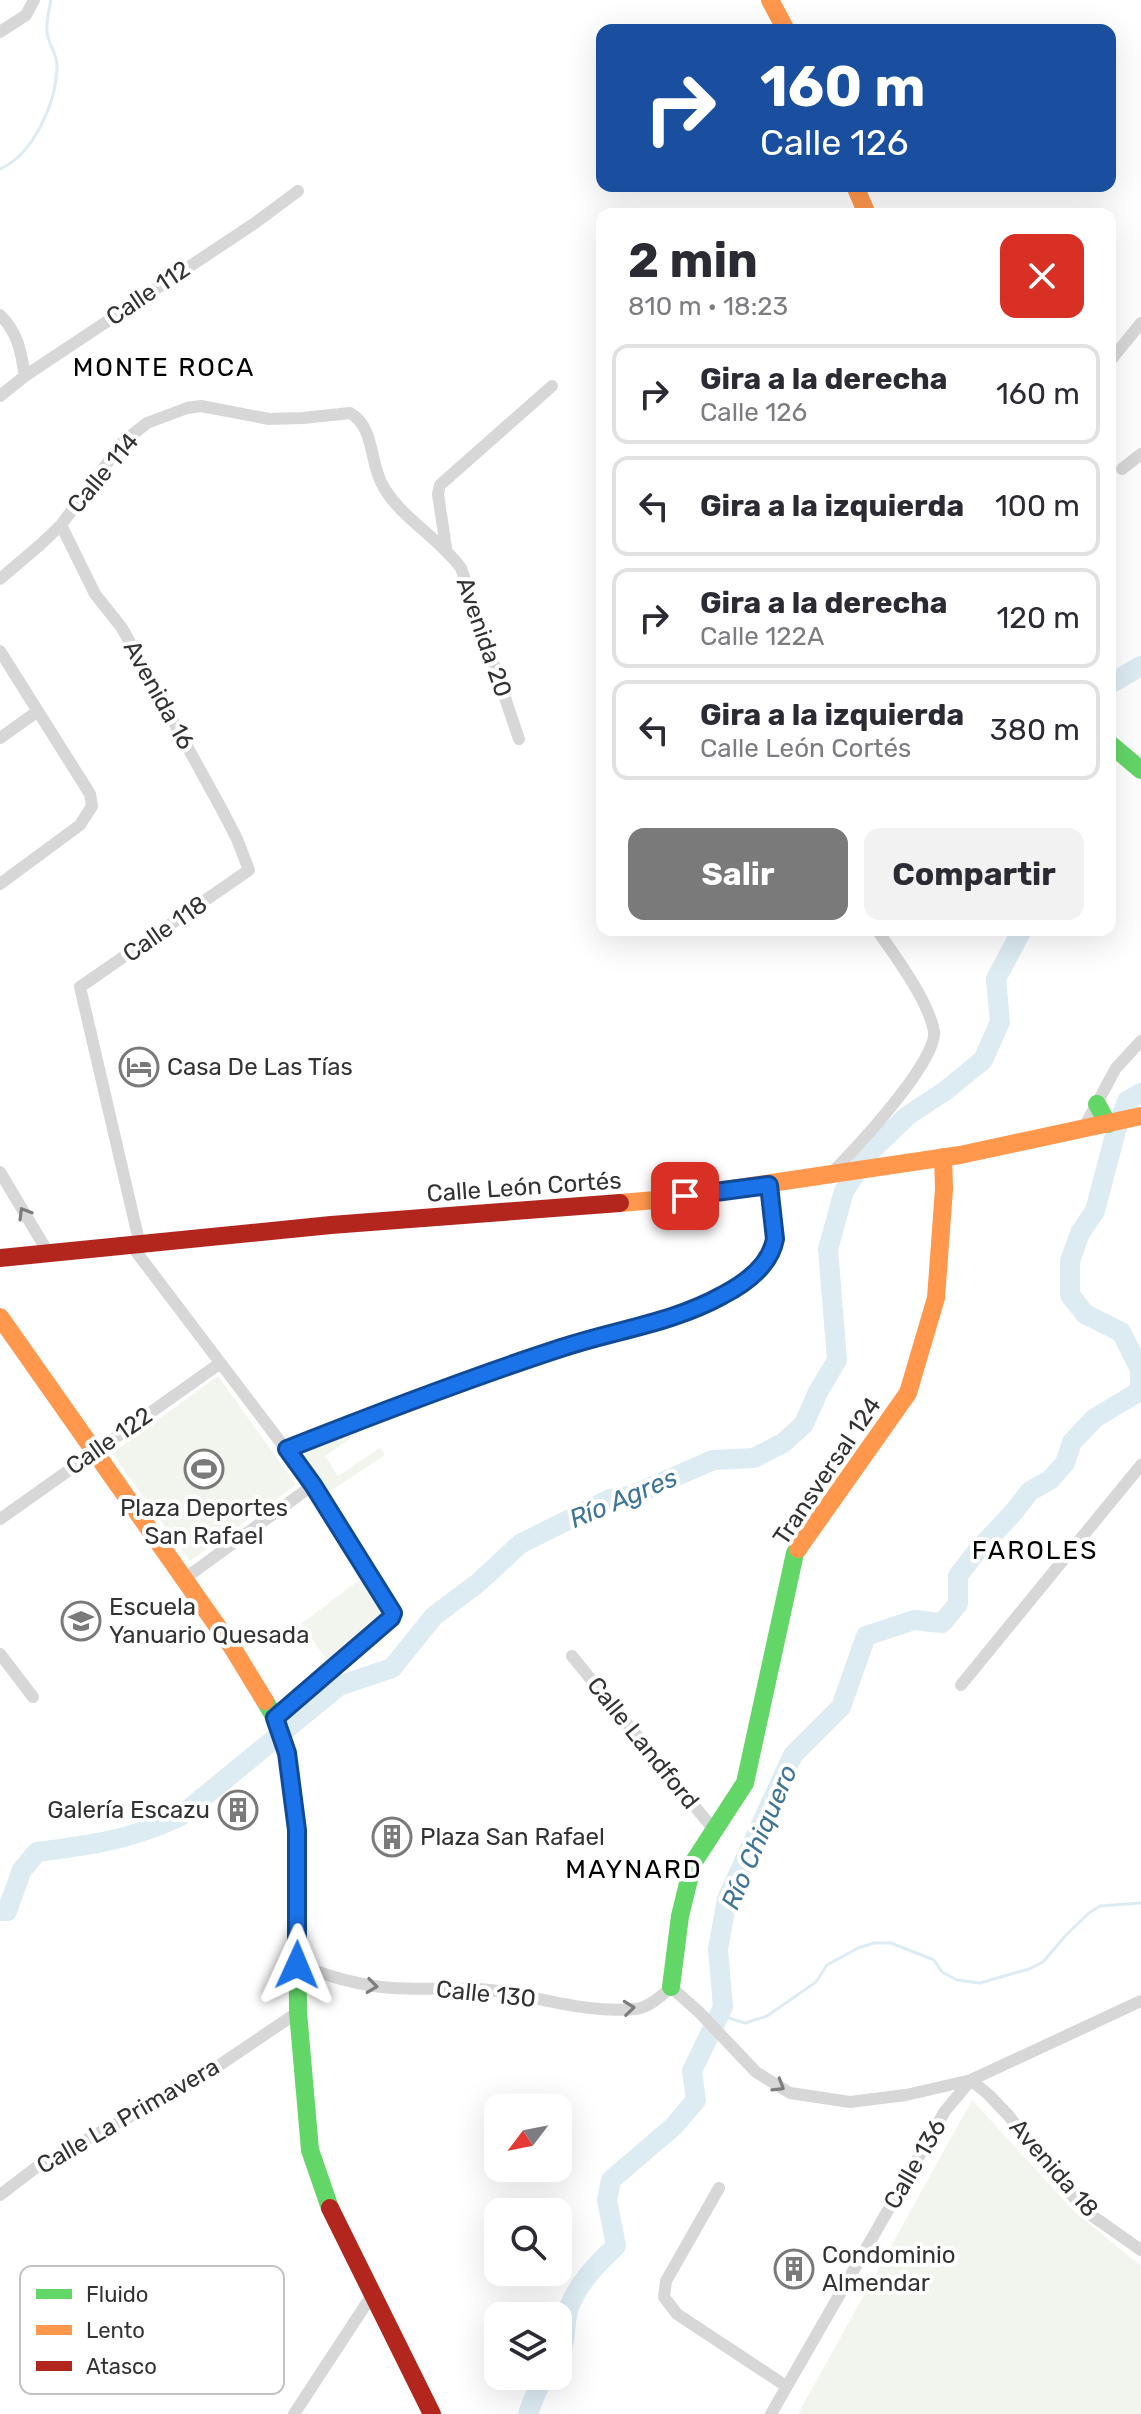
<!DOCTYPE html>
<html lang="es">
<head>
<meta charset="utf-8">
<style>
  body { margin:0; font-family:Rubik,sans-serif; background:#f2f2f3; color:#2b2b33; height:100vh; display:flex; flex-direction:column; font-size:30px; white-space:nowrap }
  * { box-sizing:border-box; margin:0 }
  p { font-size:26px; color:#7c7c81 }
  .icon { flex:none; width:44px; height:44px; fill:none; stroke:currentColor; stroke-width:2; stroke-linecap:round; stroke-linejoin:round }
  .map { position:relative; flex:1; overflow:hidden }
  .sheet { position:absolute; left:596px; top:208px; width:520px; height:728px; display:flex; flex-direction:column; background:#fff; border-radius:16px; box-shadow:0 8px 32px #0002 }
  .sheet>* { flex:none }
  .banner { position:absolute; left:596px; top:24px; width:520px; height:168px; border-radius:16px; box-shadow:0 8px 32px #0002; background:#1a4fa0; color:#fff; overflow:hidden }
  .needle { width:52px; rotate:238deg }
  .buttons { position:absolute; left:484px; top:2094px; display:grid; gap:16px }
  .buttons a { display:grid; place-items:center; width:88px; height:88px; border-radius:16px; background:#fff; box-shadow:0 8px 32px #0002; font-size:40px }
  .pin { position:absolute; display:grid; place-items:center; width:68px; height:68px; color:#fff; margin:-34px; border-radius:16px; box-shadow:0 4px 12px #0006 }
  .me { position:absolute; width:88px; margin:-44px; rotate:1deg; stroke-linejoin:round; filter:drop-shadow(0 0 6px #0008) }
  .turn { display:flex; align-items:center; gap:28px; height:168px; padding:0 32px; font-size:36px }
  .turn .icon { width:104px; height:104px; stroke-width:2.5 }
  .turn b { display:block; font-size:56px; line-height:68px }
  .round { display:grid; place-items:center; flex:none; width:84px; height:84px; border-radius:16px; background:#f2f2f3 }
  .overview { display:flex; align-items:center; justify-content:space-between; height:136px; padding:0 32px }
  h1 { font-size:48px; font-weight:700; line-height:60px }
  .action { display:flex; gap:16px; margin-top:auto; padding:16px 32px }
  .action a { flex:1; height:92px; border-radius:16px; background:#7a7a7a; color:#fff; font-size:32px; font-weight:700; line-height:92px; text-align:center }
  .action a+a { background:#f2f2f3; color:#2b2b33 }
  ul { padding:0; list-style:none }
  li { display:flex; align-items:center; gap:24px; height:100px; margin:0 16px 12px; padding:0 16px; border:4px solid #e1e1e2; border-radius:16px }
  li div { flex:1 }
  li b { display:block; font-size:30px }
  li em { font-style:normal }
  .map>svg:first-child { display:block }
</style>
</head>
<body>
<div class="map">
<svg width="1141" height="2414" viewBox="0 0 1141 2414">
  <rect width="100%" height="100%" fill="#fff"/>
  <!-- green -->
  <path fill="#f1f5ed" d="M218,1376L296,1485L190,1561L112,1453Z
    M368,1426L325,1456L338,1476L380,1448L385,1455L329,1492L299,1449Z
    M366,1575L390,1613L330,1664L301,1624Z
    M972,2100L1074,2211L1141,2266V2414H798Z"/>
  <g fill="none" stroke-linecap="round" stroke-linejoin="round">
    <!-- stream -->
    <path stroke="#ddebf3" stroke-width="3" d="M0,169C33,155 56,103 57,68C58,54 48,45 47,32C46,22 49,10 51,0
      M719,2015L745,2023L767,2016L816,1982L827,1965L858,1948L874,1943H891L934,1960L942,1972L957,1980L980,1983L1029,1969L1043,1962L1066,1935L1089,1913L1100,1906L1141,1903"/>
    <!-- river -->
    <path stroke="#ddebf3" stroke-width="20" d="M1110,684L1141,666
      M0,1911H7L22,1870L37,1852C92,1845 129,1840 179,1817L339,1686L392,1668L434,1616L478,1583L520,1544L610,1499L633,1495L713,1460L754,1458L783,1443L804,1424L818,1392L837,1360L828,1249L844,1191L870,1152L907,1116L945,1091L983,1060L1000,1022L996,979L1022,930
      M558,2357C568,2341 563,2324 569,2307C579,2282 597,2264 616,2246L607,2200L611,2180L674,2126L696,2100L692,2071L723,2007L718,1949L727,1899L793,1755L841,1707L866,1636L914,1620L942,1623L958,1604V1576L977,1551L1013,1513L1030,1491L1050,1480L1065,1463L1072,1442L1095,1418L1140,1391V1369L1121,1332L1085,1314L1070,1295V1261L1080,1233L1095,1211L1116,1131L1127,1101L1141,1093
      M528,2414L537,2390L546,2376"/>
    <!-- street -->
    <path stroke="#d7d7d7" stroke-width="12" d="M0,32L26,15L34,0
      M0,315C18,332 21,352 25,376
      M1110,361L1141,323
      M0,396L25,376L255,223L298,191
      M1122,469L1141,454
      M61,525L95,594L122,628L221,808L237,839L249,870L80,987L140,1245
      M446,548L438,494L440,485L552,386
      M0,579L40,545L61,525L123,442L147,423L187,408L201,406L269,419L303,418L350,413C375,427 369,462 383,486C400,517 438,537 461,568L519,739
      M0,651L90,794L92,806L80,825L0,884
      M0,738L38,711
      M1083,1129L1116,1068L1141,1041
      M0,1172L49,1254
      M830,1174C853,1153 937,1061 934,1032C930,1003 894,954 877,930
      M131,1245L313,1485L393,1613L391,1618L275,1718
      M287,1449C378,1413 469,1379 561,1347C620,1328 686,1321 739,1286C756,1276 771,1259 775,1239L769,1185
      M0,1519L219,1364
      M184,1579L313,1485
      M0,1654L33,1697
      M572,1656L714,1830
      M961,1685L1141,1465
      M297,1965C328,1975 358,1986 392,1988C424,1990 457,1987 490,1990C537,1996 587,2014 635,2009C649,2008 661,1996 671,1987L699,2012L756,2072L790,2093L850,2102L906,2095L971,2080
      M971,2080L989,2095L1008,2115L1084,2210L1141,2250
      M719,2188L666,2281L664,2297L677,2314L786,2386
      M0,2195L42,2163L190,2085L298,2012
      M294,2414L372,2295
      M771,2414L945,2111L971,2080L1141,2001"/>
    <!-- fast -->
    <path stroke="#63d668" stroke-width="18" d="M1110,744L1141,770
      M1097,1104L1108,1124
      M265,1701L275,1718L287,1753L297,1830L298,2012L310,2150L330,2208
      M671,1987L680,1916L693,1863L745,1783L795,1553L798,1549"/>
    <!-- slow -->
    <path stroke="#ff974d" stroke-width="18" d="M770,0L786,30
      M855,186L867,214
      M620,1203L656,1200L960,1155L1141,1116
      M0,1317L232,1647L265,1701
      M798,1549L908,1393L936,1298L944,1189L943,1157"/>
    <!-- jam -->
    <path stroke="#b3261e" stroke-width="18" d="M0,1258L331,1225L620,1203
      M330,2208L432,2414"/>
  </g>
  <!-- one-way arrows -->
  <defs><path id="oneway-chevron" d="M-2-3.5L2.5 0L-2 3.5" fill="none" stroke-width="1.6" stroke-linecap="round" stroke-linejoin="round" transform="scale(2)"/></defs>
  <g stroke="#7d7d7d">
    <use href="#oneway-chevron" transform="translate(24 1213) rotate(-121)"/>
    <use href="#oneway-chevron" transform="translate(372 1986) rotate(7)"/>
    <use href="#oneway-chevron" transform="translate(629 2008) rotate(-6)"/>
    <use href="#oneway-chevron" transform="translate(779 2086) rotate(31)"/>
  </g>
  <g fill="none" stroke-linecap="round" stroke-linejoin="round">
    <defs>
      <path id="route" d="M297,1965V1830L287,1753L275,1718L391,1618L393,1613L313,1485L287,1449C378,1413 469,1378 561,1348C615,1330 673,1323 723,1295C746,1283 770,1266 775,1239L769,1185L685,1196"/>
    </defs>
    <!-- route casing -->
    <use href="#route" stroke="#114b97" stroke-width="20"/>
    <!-- route -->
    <use href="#route" stroke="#1a73e8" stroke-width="14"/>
  </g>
  <!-- icons -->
  <defs>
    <symbol id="hotel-ring" viewBox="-11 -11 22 22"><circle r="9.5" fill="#fff" stroke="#7a7a7a" stroke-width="1.5"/><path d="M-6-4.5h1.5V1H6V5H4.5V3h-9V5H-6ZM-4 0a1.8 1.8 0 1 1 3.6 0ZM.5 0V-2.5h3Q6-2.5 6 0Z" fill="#7a7a7a"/></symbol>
    <symbol id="stadium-ring" viewBox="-11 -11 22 22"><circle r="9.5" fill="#fff" stroke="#7a7a7a" stroke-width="1.5"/><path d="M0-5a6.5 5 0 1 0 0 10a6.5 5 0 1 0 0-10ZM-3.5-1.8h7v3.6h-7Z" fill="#7a7a7a"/></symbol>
    <symbol id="school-ring" viewBox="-11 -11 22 22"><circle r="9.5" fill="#fff" stroke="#7a7a7a" stroke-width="1.5"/><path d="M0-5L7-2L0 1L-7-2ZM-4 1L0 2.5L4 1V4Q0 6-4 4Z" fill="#7a7a7a"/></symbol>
    <symbol id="building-ring" viewBox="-11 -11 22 22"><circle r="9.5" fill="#fff" stroke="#7a7a7a" stroke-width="1.5"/><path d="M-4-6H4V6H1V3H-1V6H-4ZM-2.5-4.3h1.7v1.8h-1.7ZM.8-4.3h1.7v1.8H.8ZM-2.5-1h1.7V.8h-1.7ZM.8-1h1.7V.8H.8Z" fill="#7a7a7a"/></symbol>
  </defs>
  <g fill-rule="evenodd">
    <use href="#hotel-ring" x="117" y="1045" width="44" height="44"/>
    <use href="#stadium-ring" x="182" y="1447" width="44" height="44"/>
    <use href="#school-ring" x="59" y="1599" width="44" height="44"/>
    <use href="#building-ring" x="216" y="1788" width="44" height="44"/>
    <use href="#building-ring" x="370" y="1815" width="44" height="44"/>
    <use href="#building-ring" x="772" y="2247" width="44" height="44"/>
  </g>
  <g text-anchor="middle" stroke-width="8" stroke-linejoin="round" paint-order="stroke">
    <!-- street labels -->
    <g font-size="24" fill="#333" stroke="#fff">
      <text transform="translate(148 293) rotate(-34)" y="8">Calle 112</text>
      <text transform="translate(103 473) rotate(-50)" y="8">Calle 114</text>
      <text transform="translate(484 637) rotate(71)" y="8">Avenida 20</text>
      <text transform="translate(159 695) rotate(61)" y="8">Avenida 16</text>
      <text transform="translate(165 929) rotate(-35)" y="8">Calle 118</text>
      <text transform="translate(524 1187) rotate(-4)" y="8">Calle León Cortés</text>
      <text transform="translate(109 1441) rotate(-35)" y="8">Calle 122</text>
      <text transform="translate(827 1471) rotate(-56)" y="8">Transversal 124</text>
      <text transform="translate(643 1743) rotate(51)" y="8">Calle Landford</text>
      <text transform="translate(486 1994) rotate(6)" y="8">Calle 130</text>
      <text transform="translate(128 2116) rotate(-30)" y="8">Calle La Primavera</text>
      <text transform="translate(915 2164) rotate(-60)" y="8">Calle 136</text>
      <text transform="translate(1054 2168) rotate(49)" y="8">Avenida 18</text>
    </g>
    <!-- poi labels -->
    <g font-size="24" fill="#333" stroke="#fff" text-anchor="start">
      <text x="167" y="1075">Casa De Las Tías</text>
      <text x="204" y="1516" text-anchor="middle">Plaza Deportes<tspan x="204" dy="28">San Rafael</tspan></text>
      <text x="109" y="1615">Escuela<tspan x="109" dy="28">Yanuario Quesada</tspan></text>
      <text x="210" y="1818" text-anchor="end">Galería Escazu</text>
      <text x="420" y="1845">Plaza San Rafael</text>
      <text x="822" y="2263">Condominio<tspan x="822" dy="28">Almendar</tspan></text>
    </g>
    <!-- neighbourhood labels -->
    <g font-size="26" letter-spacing="2" fill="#000" stroke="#fff">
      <text x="164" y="376">MONTE ROCA</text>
      <text x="1035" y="1559">FAROLES</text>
      <text x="634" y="1878">MAYNARD</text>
    </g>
    <!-- water labels -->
    <g font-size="26" font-style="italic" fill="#3f7597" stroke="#fff">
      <text transform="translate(623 1498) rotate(-23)" y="9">Río Agres</text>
      <text transform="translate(759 1837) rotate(-67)" y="9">Río Chiquero</text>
    </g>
  </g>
  <!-- legend -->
  <rect x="20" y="2266" width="264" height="128" rx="12" fill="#fff" stroke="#c2c2c2" stroke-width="2"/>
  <rect x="36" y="2289" width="36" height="10" fill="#63d668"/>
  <rect x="36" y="2325" width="36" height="10" fill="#ff974d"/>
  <rect x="36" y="2361" width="36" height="10" fill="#b3261e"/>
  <g font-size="22" fill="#333">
    <text x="86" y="2302">Fluido</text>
    <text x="86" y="2338">Lento</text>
    <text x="86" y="2374">Atasco</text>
  </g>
</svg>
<div class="buttons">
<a><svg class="needle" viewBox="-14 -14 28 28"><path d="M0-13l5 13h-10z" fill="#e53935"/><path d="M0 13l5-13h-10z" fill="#7c7c81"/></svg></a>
<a><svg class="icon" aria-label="search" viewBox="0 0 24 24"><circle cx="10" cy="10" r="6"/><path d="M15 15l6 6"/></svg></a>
<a><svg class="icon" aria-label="layers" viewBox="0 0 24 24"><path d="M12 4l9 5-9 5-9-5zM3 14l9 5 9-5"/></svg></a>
</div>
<div class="pin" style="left:685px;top:1196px;background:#d93025"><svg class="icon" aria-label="arrive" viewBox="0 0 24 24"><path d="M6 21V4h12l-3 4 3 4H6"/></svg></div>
<svg class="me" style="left:297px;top:1965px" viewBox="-20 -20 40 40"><path d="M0-17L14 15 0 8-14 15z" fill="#1a73e8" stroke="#fff" stroke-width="4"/></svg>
<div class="banner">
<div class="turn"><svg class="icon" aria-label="right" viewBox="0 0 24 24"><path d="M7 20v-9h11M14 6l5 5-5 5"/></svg><div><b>160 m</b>Calle 126</div></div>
</div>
<section class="sheet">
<div class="overview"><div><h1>2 min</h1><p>810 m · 18:23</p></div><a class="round" style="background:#d93025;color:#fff"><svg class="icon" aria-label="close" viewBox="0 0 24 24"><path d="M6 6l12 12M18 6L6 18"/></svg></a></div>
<ul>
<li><svg class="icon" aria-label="right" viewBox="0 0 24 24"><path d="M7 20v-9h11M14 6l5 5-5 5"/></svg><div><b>Gira a la derecha</b><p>Calle 126</p></div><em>160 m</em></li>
<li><svg class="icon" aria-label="left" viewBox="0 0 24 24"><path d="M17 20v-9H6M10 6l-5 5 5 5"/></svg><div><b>Gira a la izquierda</b></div><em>100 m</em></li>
<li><svg class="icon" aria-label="right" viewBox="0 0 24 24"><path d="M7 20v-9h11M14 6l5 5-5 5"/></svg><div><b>Gira a la derecha</b><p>Calle 122A</p></div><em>120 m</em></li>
<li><svg class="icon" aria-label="left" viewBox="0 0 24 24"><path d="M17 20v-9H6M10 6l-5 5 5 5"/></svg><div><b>Gira a la izquierda</b><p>Calle León Cortés</p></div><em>380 m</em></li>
</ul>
<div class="action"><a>Salir</a><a>Compartir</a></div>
</section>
</div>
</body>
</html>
